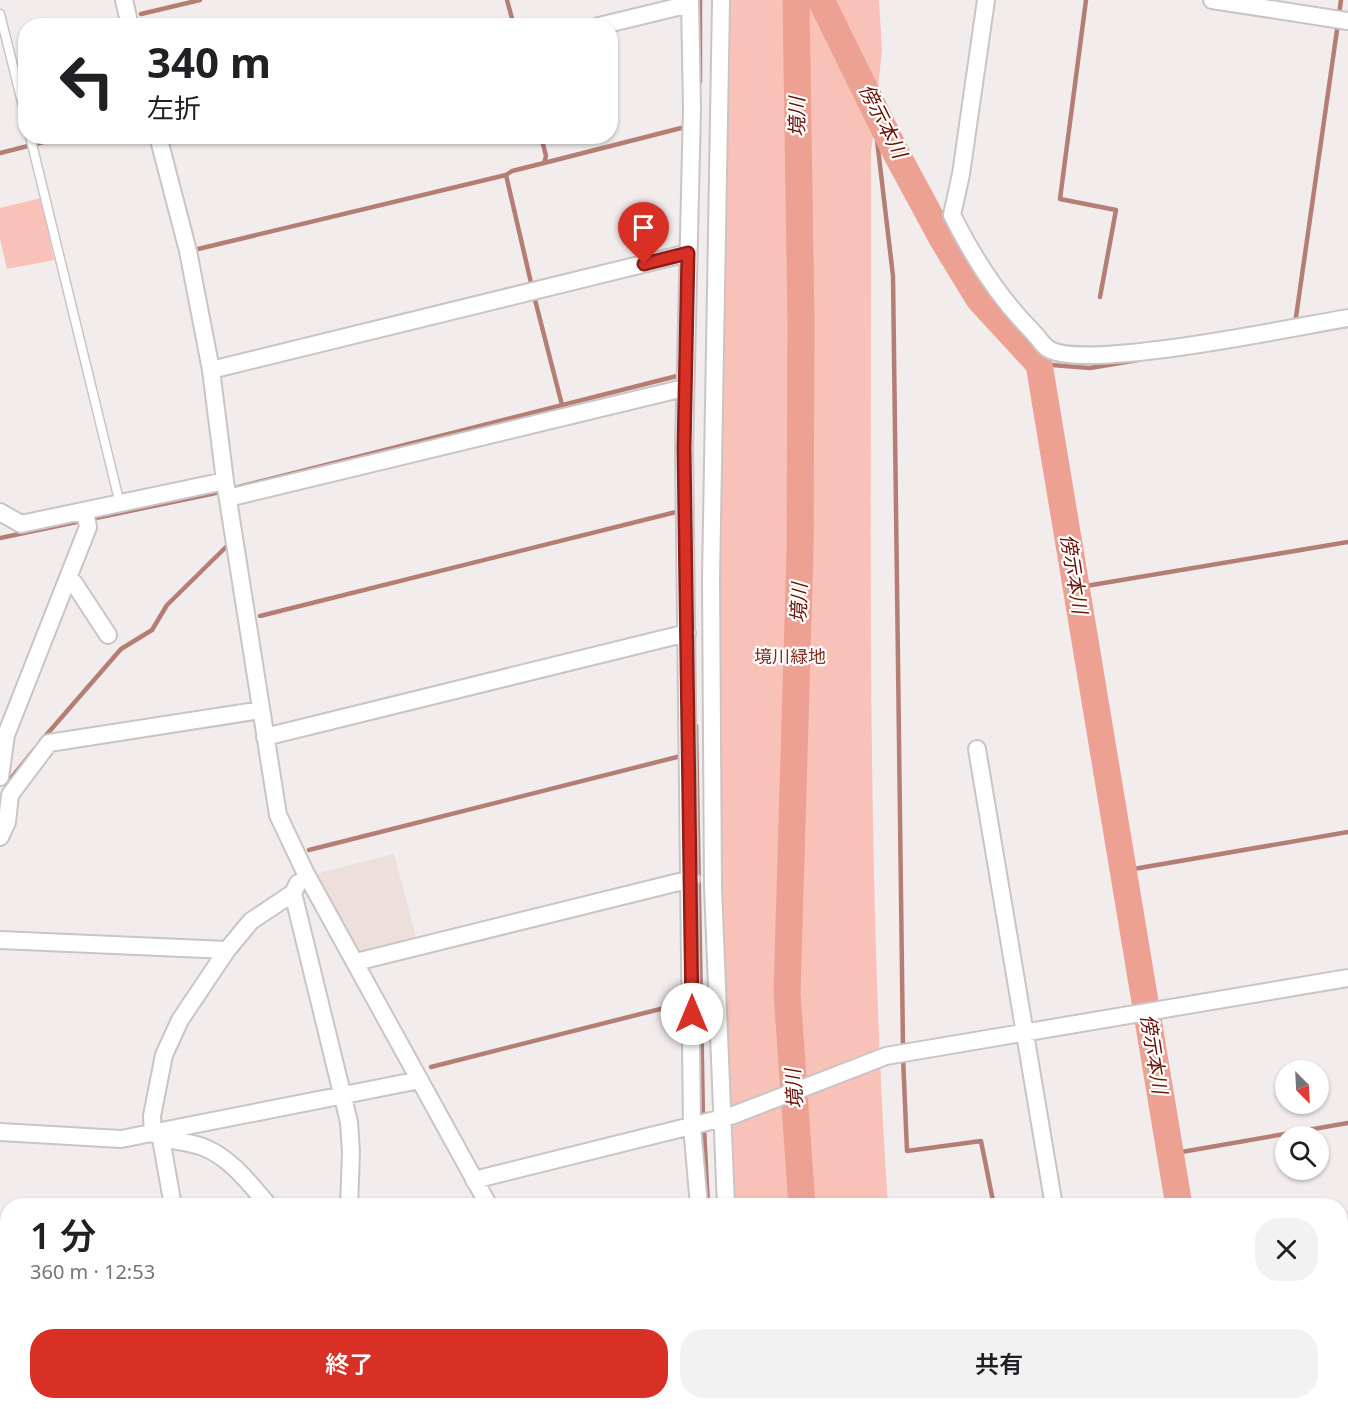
<!DOCTYPE html>
<html lang="ja">
<head>
<meta charset="utf-8">
<style>
  body { margin:0; font-family:"Noto Sans","Noto Sans JP",sans-serif; background:#f2f2f2; color:#202124; height:100vh; display:flex; flex-direction:column; font-size:22px; white-space:nowrap }
  * { box-sizing:border-box; margin:0 }
  p { font-size:20px; color:#757577 }
  .icon { flex:none; width:33px; height:33px; fill:none; stroke:currentColor; stroke-width:2; stroke-linecap:round; stroke-linejoin:round }
  .map { position:relative; flex:1; overflow:hidden }
  .sheet { position:absolute; left:0px; top:1198px; width:1348px; height:212px; display:flex; flex-direction:column; background:#fff; border-radius:24px 24px 0 0; box-shadow:0 2px 4px #0004 }
  .sheet>* { flex:none }
  .top-card { position:absolute; left:18px; top:18px; width:600px; height:126px; border-radius:24px; box-shadow:0 2px 4px #0004; background:#fff; color:#202124; overflow:hidden }
  .needle { width:39px; rotate:156deg }
  .controls { position:absolute; left:1275px; top:1060px; display:grid; gap:12px }
  .controls a { display:grid; place-items:center; width:54px; height:54px; border-radius:50%; background:#fff; box-shadow:0 2px 4px #0004; font-size:30px }
  .pin { position:absolute; display:grid; place-items:center; width:51px; height:51px; color:#fff; margin:-62px -26px; border-radius:50% 50% 50% 0; rotate:-45deg; box-shadow:0 0 6px #0007 }
  .pin .icon { rotate:45deg }
  .me { position:absolute; width:66px; margin:-33px; rotate:0deg; stroke-linejoin:round; filter:drop-shadow(0 0 4px #0008) }
  .turn { display:flex; align-items:center; gap:21px; height:126px; padding:0 30px; font-size:27px }
  .turn .icon { width:78px; height:78px; stroke-width:2.5 }
  .turn b { display:block; font-size:42px; line-height:51px }
  .round { display:grid; place-items:center; flex:none; width:63px; height:63px; border-radius:24px; background:#f2f2f2 }
  .overview { display:flex; align-items:center; justify-content:space-between; height:102px; padding:0 30px }
  h1 { font-size:36px; font-weight:600; line-height:45px }
  .primary-button { display:flex; gap:12px; margin-top:auto; padding:12px 30px }
  .primary-button a { flex:1; height:69px; border-radius:24px; background:#d93025; color:#fff; font-size:24px; font-weight:600; line-height:69px; text-align:center }
  .primary-button a+a { background:#f2f2f2; color:#202124 }
  .map>svg:first-child { display:block }
</style>
</head>
<body>
<div class="map">
<svg width="1348" height="1409" viewBox="0 0 1348 1409">
  <rect width="100%" height="100%" fill="#f2edec"/>
  <!-- built -->
  <path fill="#eddfdc" d="M394,854L418,944L360,955L315,874Z"/>
  <!-- green -->
  <path fill="#f8c2b8" d="M726,0H879L882,50L871,154C872,505 865,856 888,1206H725L710,394Z
    M41,198L54,260L7,269L0,239V208Z
    M907,1402L908,1409H734V1403Z
    M913,1403H991V1409H913Z"/>
  <g fill="none" stroke-linecap="round" stroke-linejoin="round">
    <!-- stream -->
    <path stroke="#b47e75" stroke-width="4.5" d="M507,0L514,26
      M1086,0L1060,199L1116,210L1100,297
      M141,14L200,0
      M1339,15L1341,0
      M700,82V0
      M887,131L881,132L877,140L893,276L903,1049
      M0,153L67,136
      M544,163L689,126
      M198,249L506,175
      M532,287L506,175L512,171L544,163L546,156L541,136
      M534,296L562,405
      M1295,324L1338,23
      M1039,364L1090,368L1138,360
      M0,538L211,494L681,375
      M1074,588L1348,542
      M260,616L680,511
      M696,726L703,1119
      M41,741L121,649L152,630L167,605L226,547
      M8,782L34,750
      M309,850L685,755
      M1122,871L1348,832
      M903,1057L907,1151L981,1141L994,1206
      M431,1067L688,1002
      M704,1128L708,1206
      M1170,1154L1348,1123
      M722,1402V1409
      M489,1409L491,1402
      M998,1409V1402"/>
    <!-- river -->
    <path stroke="#eca193" stroke-width="27" d="M796,0L801,323L800,553L787,993L802,1206
      M821,0L896,153L943,240L979,299L1039,364L1179,1206
      M819,1402V1409
      M1212,1402L1213,1409"/>
    <defs>
      <path id="service" d="M0,14L26,118
        M30,136L120,504"/>
      <path id="minor" d="M124,0L130,26
        M690,0L692,109L684,448L692,1126L699,1206
        M986,0L961,174L952,215C973,257 998,297 1032,331C1037,336 1041,343 1047,348C1079,373 1299,326 1348,318
        M1212,0L1348,21
        M721,2L711,579L713,888L726,1206
        M599,26L690,4
        M158,136L188,251L211,370L225,481L278,815L305,872L489,1206
        M211,370L688,253
        M228,498L684,388
        M0,512L21,524L225,481
        M68,579L74,583L108,635
        M265,737L687,633
        M977,749L1054,1206
        M0,777L6,735L88,527L85,511
        M0,837L7,822L10,795L49,743L261,710
        M293,893L349,1122L351,1152L349,1206
        M0,940L227,950
        M356,962L691,879
        M0,1132L121,1139L420,1080
        M160,1133L173,1206
        M153,1134L152,1116L164,1055L180,1020L227,950L251,921L293,893L298,883
        M161,1138C175,1141 190,1142 203,1147C231,1158 250,1184 269,1206
        M474,1180L731,1116L886,1056L1348,978
        M1341,1271L1348,1269
        M0,1316L8,1329
        M352,1402L353,1409
        M713,1402L714,1409
        M739,1402L740,1409
        M1086,1402L1087,1409
        M31,1409V1402
        M157,1409V1402
        M298,1409L300,1402
        M502,1409L504,1402"/>
    </defs>
    <!-- service casing -->
    <use href="#service" stroke="#cac5c4" stroke-width="11"/>
    <!-- minor casing -->
    <use href="#minor" stroke="#cac5c4" stroke-width="20"/>
    <!-- service -->
    <use href="#service" stroke="#fff" stroke-width="8"/>
    <!-- minor -->
    <use href="#minor" stroke="#fff" stroke-width="16"/>
  </g>
  <g fill="none" stroke-linecap="round" stroke-linejoin="round">
    <defs>
      <path id="route" d="M644,264L688,253L684,448L692,1014"/>
    </defs>
    <!-- route casing -->
    <use href="#route" stroke="#8d1f18" stroke-width="15"/>
    <!-- route -->
    <use href="#route" stroke="#d93025" stroke-width="10"/>
  </g>
  <g text-anchor="middle" stroke-width="4.5" stroke-linejoin="round" paint-order="stroke">
    <!-- park labels -->
    <g font-size="18" fill="#842d20" stroke="#fff">
      <text x="790" y="663">境川緑地</text>
    </g>
    <!-- water labels -->
    <g font-size="20" font-style="italic" fill="#6a1207" stroke="#fff">
      <text transform="translate(797 117) rotate(-90)" y="7">境川</text>
      <text transform="translate(883 121) rotate(63)" y="7">傍示本川</text>
      <text transform="translate(1074 574) rotate(81)" y="7">傍示本川</text>
      <text transform="translate(799 603) rotate(-88)" y="7">境川</text>
      <text transform="translate(1154 1054) rotate(81)" y="7">傍示本川</text>
      <text transform="translate(794 1089) rotate(-94)" y="7">境川</text>
    </g>
  </g>
</svg>
<div class="controls">
<a><svg class="needle" viewBox="-14 -14 28 28"><path d="M0-13l5 13h-10z" fill="#e53935"/><path d="M0 13l5-13h-10z" fill="#757577"/></svg></a>
<a><svg class="icon" aria-label="search" viewBox="0 0 24 24"><circle cx="10" cy="10" r="6"/><path d="M15 15l6 6"/></svg></a>
</div>
<div class="pin" style="left:644px;top:264px;background:#d93025"><svg class="icon" aria-label="arrive" viewBox="0 0 24 24"><path d="M6 21V4h12l-3 4 3 4H6"/></svg></div>
<svg class="me" style="left:692px;top:1014px" viewBox="-20 -20 40 40"><circle r="19" fill="#fff"/><path d="M0-13L10 11 0 6-10 11z" fill="#d93025"/></svg>
<div class="top-card">
<div class="turn"><svg class="icon" aria-label="left" viewBox="0 0 24 24"><path d="M17 20v-9H6M10 6l-5 5 5 5"/></svg><div><b>340 m</b>左折</div></div>
</div>
<section class="sheet">
<div class="overview"><div><h1>1 分</h1><p>360 m · 12:53</p></div><a class="round"><svg class="icon" aria-label="close" viewBox="0 0 24 24"><path d="M6 6l12 12M18 6L6 18"/></svg></a></div>
<div class="primary-button"><a>終了</a><a>共有</a></div>
</section>
</div>
</body>
</html>
